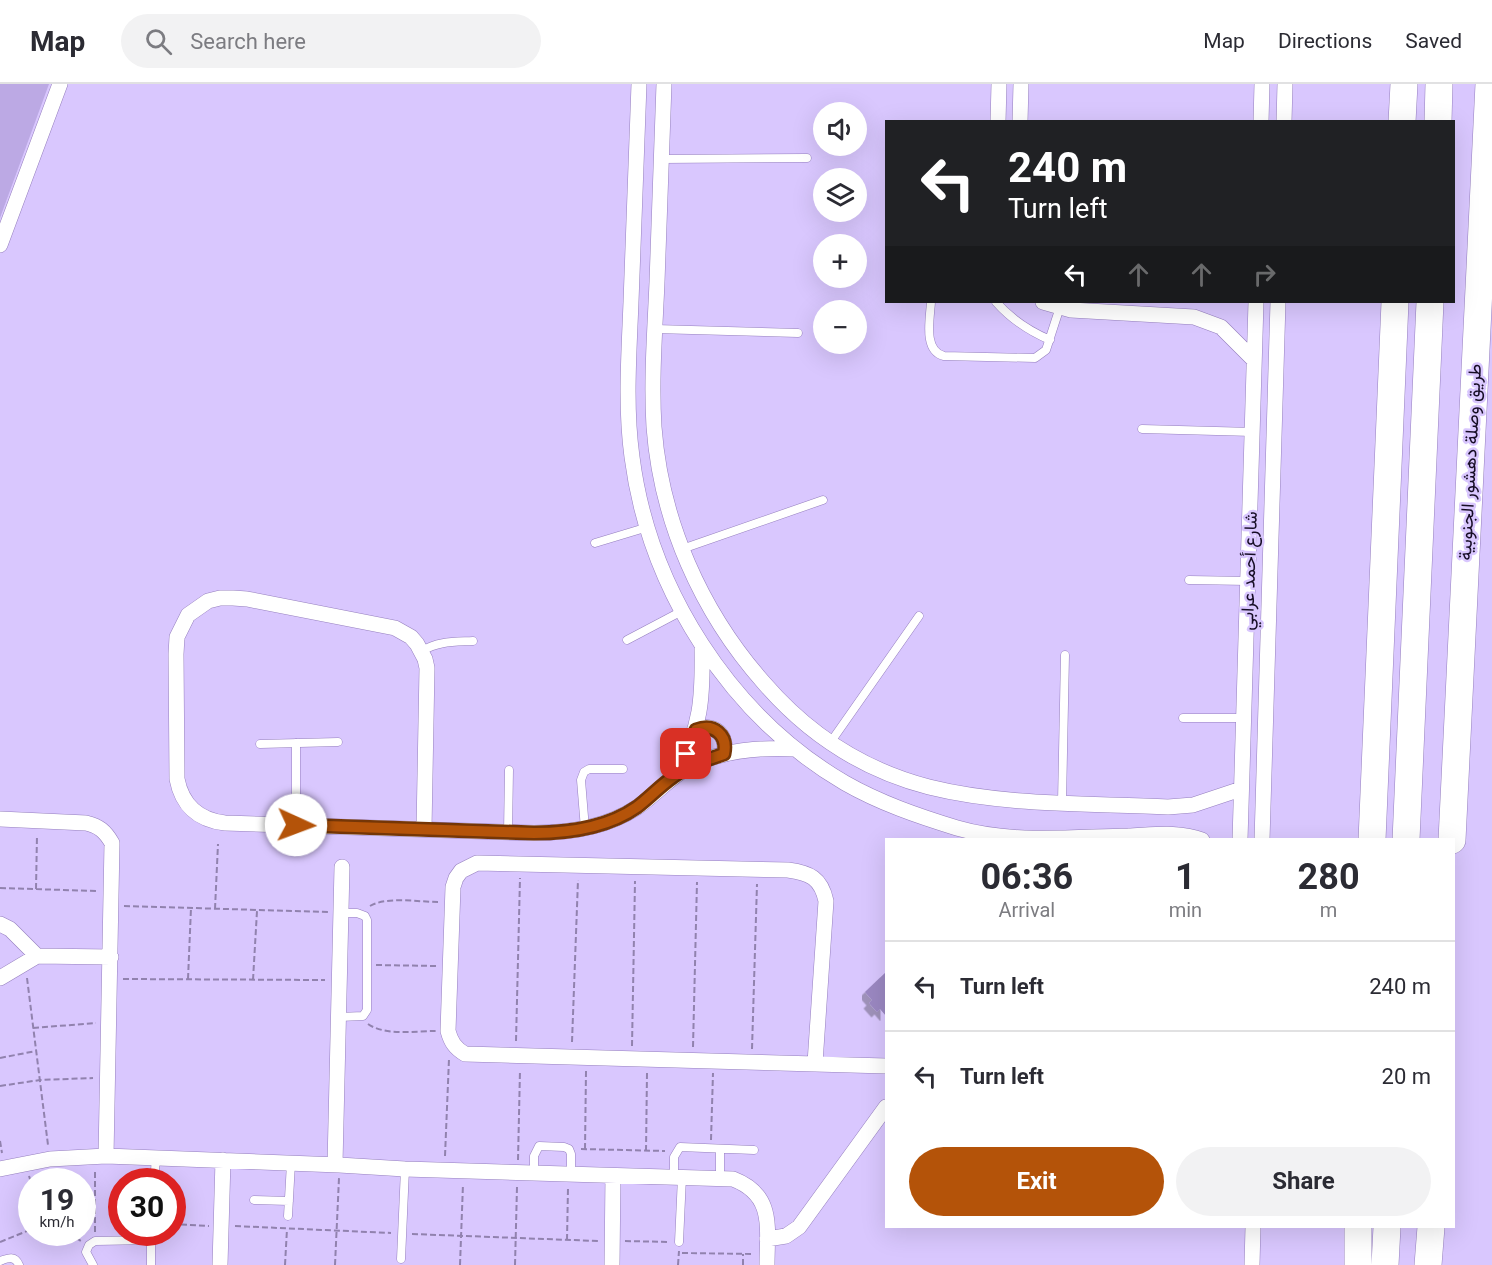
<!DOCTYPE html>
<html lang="en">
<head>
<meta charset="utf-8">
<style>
  body { margin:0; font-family:Roboto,Vazirmatn,sans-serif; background:#f2f2f3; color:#2b2b33; height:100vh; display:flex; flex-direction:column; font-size:22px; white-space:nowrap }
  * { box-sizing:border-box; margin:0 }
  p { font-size:20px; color:#7c7c81 }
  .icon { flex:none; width:33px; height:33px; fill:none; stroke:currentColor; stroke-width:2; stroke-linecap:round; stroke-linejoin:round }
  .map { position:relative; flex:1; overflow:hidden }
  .side { position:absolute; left:885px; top:754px; width:570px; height:390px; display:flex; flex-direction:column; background:#fff; border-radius:0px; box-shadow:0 6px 24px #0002 }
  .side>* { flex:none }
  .hud { position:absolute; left:885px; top:36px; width:570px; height:183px; border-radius:0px; box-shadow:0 6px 24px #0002; background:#202124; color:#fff; overflow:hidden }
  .controls { position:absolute; left:813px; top:18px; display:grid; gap:12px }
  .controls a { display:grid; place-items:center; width:54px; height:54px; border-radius:50%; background:#fff; box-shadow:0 6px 24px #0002; font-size:30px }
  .speed { position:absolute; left:18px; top:1084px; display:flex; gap:12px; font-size:30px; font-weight:700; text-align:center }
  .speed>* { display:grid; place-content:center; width:78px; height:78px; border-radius:50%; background:#fff; box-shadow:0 6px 24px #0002; line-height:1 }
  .speed small { font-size:15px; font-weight:400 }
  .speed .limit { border:9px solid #d22; background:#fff; color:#111 }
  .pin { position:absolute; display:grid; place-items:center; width:51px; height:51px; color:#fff; margin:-26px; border-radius:12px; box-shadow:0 3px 9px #0006 }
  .me { position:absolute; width:66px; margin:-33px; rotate:92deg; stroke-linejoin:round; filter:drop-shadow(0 0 4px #0008) }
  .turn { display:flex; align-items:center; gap:21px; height:126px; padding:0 24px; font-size:27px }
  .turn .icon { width:78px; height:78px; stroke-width:2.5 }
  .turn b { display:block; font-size:42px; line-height:51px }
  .lanes { display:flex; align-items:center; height:57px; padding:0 24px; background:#0003; justify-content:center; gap:30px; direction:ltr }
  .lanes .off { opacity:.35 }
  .eta { display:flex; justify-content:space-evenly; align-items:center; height:102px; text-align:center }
  .eta b { font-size:36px; font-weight:700; line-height:42px }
  .cta { display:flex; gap:12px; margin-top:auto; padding:12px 24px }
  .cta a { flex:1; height:69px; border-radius:36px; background:#b45309; color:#fff; font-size:24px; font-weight:700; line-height:69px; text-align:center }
  .cta a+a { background:#f2f2f3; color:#2b2b33 }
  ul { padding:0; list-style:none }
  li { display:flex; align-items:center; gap:18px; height:90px; padding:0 24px; border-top:2px solid #e1e1e2 }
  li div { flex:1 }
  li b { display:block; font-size:22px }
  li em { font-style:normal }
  header { display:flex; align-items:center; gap:36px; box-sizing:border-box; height:84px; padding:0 30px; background:#fff; border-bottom:2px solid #e1e1e2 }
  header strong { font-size:28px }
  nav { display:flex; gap:33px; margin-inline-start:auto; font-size:21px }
  .search { width:420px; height:54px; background:#f2f2f3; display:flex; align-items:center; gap:15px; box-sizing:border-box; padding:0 21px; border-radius:33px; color:#7c7c81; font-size:22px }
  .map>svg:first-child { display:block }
</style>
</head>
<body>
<header>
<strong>Map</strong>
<div class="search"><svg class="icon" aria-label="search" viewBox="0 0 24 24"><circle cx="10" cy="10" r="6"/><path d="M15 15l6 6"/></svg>Search here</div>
<nav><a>Map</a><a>Directions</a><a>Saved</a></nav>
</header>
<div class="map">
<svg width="1492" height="1181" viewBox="0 0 1492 1181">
  <defs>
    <filter id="shadow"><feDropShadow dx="-5.5" dy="5.5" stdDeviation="0" flood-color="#0004"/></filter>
  </defs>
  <rect width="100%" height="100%" fill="#d9c7fe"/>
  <!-- green -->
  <path fill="#bca9e4" d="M0,0H49L0,134Z"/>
  <!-- building -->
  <path fill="#9b88c2" filter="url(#shadow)" d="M886,888V932L880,925L877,928L869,919L872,916L865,908Z"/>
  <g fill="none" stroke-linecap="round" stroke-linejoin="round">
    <defs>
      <path id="lane" d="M661,75L807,74
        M931,218C930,235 923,267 944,272L1035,274L1046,266L1060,223
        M996,218C1011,235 1029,247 1050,256
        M655,245L798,249
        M1142,345L1253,348
        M595,459L648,443
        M682,465L823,416
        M1189,496L1248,497
        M627,556L682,527
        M422,567C438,557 454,558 473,557
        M1183,634H1244
        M296,659V741
        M830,659L919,532
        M260,660L338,658
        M1062,718L1065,571
        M585,745L581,696L584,688L589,685H623
        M508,748L509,686
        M339,933L363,932L367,926V836L365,832L357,829H341
        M534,1089V1072L539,1062L564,1063L569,1065L571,1070V1090
        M674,1093V1073L680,1063L754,1066
        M720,1094V1065
        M154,1098L156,1074
        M254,1116L289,1117
        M288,1132L291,1079
        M679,1158L682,1093
        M401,1175L405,1085
        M0,1177C8,1174 15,1171 19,1181
        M93,1181L86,1168L89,1161L95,1157L151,1156
        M151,1181V1149"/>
      <path id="street" d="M639,0C636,73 634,146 631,218C629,270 625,322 632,373C649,505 730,632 845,699C880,719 918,732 957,744C1012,760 1072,753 1128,752C1153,751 1179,747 1202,756
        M664,0C662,66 659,132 657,198C655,246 651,295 654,343C661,437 701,528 764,599C808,650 863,686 929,703C1005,722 1090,719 1168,723L1193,721L1241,705
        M998,38L999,0
        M1020,38L1021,0
        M1261,38L1262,0
        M1284,38L1285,0
        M0,161L60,0
        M1043,218L1071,226L1194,233L1221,243L1254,276
        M696,646C714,638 728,651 724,670
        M674,690C702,647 703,611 702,561
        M0,735L86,739C99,742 105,747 112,759L106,1072
        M424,745L427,584L425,575L417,560L411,553L395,544L247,515L233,514H220L208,517L188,531L177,553L176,570L177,695C182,721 198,736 225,739L534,749C569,749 605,744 636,724C654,712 668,695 687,684C721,666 758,663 795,665
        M1240,756L1256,218
        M1262,756L1278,218
        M0,840L10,845L37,872L111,873
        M0,894L37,872
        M815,979L826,817C821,794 810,789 788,786L477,779L461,787L456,794L453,803L448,947C451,958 455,964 465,970L886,982
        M335,1080L342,783
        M0,1085L50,1075L106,1072L339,1081L405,1085L733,1095C775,1111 767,1144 767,1181
        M767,1155L786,1152L799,1143L886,1023
        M220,1181L223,1076
        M612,1181L613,1092
        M1252,1181L1253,1143"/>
      <path id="highway" d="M1402,38L1404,0
        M1438,38L1439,0
        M1372,756L1395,218
        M1406,756L1430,218
        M1452,756L1489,0
        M1358,1143V1181
        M1385,1181L1387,1143
        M1428,1181L1431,1143"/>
    </defs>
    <!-- lane casing -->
    <use href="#lane" stroke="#957fbe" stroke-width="9"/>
    <!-- street casing -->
    <use href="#street" stroke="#957fbe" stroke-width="16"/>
    <!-- highway casing -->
    <use href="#highway" stroke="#957fbe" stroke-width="28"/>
    <!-- path -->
    <path stroke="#9182ae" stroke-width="2" stroke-dasharray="6 3" stroke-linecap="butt" d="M0,804L96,807
      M36,805L37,751
      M124,822L328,828
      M370,822C388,812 418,818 438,818
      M215,825L218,760
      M376,881L436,882
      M27,894L48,1061
      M123,895L325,896
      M188,895L191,824
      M253,896L257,827
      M368,940C385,952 415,947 436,947
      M33,944L96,939
      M516,957L520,794
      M572,958L578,796
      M632,962L635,797
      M693,963L697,798
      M752,965L757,800
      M0,974L36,967
      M0,1002L40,996L93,994
      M711,1056L713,989
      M0,1057L2,1069
      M581,1065L665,1067
      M585,1065L586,987
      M646,1067L647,989
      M445,1072L449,975
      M518,1076L520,986
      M95,1088V1148
      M29,1092L32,1101
      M172,1140L209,1142
      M235,1142L391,1149
      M68,1149L81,1157
      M412,1150L598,1157
      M567,1156L568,1104
      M625,1157L670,1158
      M0,1158L32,1145
      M682,1169L754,1170
      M285,1181L287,1145
      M335,1181L339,1094
      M460,1181L463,1100
      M515,1181L517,1103
      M678,1181L679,1167
      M743,1181V1170"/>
    <!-- lane -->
    <use href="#lane" stroke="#fff" stroke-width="8"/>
    <!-- street -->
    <use href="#street" stroke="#fff" stroke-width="15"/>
    <!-- highway -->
    <use href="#highway" stroke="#fff" stroke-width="27"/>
  </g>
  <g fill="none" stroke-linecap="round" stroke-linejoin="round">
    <defs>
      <path id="route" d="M296,741L534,749C569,749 607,744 637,723C649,714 660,702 673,693C688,682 706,676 724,670C728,651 714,639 696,646L686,670"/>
    </defs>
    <!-- route casing -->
    <use href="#route" stroke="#753606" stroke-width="15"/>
    <!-- route -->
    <use href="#route" stroke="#b45309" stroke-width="10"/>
  </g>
  <g text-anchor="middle" stroke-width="5" stroke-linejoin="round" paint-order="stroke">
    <!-- street labels -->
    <g font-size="18" fill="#160d25" stroke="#d9c7fe">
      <text transform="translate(1470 378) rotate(-87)" y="6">طريق وصلة دهشور الجنوبية</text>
      <text transform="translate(1249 487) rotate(-88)" y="6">شارع أحمد عرابي</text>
    </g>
  </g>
</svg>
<div class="controls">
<a><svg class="icon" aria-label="sound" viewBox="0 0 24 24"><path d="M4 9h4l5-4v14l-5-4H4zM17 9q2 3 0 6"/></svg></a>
<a><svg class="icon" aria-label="layers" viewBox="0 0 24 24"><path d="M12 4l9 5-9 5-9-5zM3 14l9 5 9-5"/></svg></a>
<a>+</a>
<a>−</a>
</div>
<div class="speed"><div>19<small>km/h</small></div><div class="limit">30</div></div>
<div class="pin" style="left:686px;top:670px;background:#d93025"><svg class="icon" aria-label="arrive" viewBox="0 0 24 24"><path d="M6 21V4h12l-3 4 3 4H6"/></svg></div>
<svg class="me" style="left:296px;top:741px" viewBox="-20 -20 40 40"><circle r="19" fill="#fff"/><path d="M0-13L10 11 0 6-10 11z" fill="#b45309"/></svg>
<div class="hud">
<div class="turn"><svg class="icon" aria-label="left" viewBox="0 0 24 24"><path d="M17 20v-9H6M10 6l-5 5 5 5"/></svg><div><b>240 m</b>Turn left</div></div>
<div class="lanes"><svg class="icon" aria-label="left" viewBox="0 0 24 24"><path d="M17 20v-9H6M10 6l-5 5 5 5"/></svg><svg class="icon off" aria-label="ahead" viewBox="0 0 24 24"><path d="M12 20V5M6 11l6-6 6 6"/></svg><svg class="icon off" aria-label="ahead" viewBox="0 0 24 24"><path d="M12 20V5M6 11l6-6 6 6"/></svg><svg class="icon off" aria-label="right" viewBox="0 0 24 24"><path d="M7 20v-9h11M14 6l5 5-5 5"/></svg></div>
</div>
<section class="side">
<div class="eta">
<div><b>06:36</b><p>Arrival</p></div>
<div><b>1</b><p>min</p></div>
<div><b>280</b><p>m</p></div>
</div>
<ul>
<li><svg class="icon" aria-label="left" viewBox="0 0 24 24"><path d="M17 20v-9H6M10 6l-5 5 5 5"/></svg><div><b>Turn left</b></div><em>240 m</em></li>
<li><svg class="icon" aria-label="left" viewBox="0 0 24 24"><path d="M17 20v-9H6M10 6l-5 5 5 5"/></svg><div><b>Turn left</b></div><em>20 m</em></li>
</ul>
<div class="cta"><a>Exit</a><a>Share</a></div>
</section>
</div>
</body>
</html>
